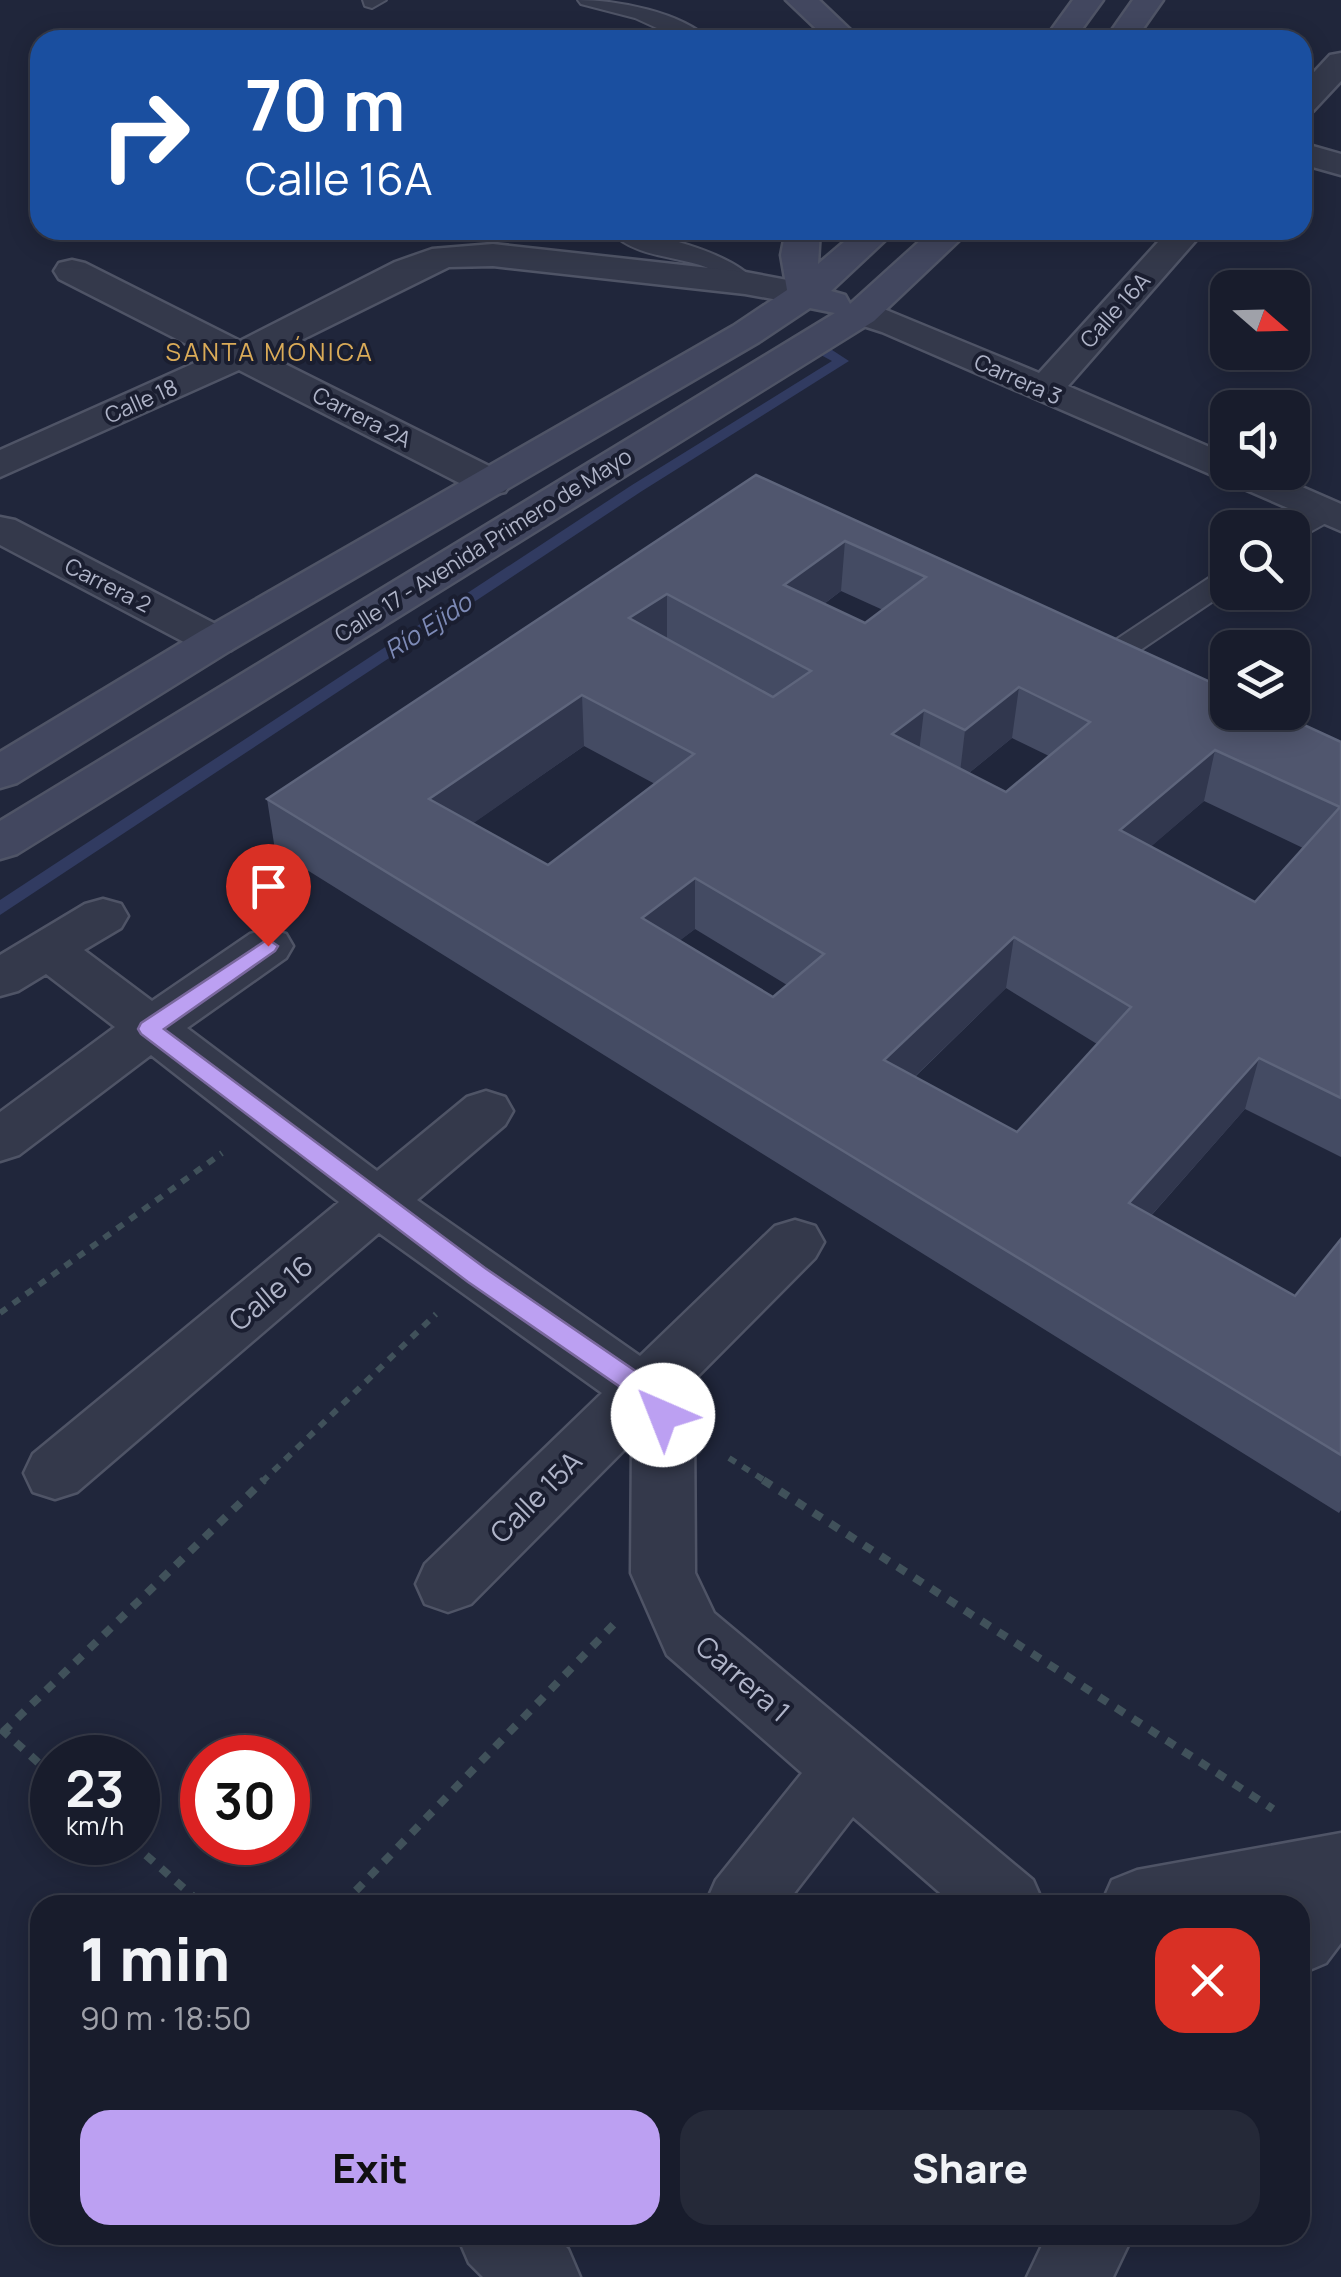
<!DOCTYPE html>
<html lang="en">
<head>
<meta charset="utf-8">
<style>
  body { margin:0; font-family:Manrope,sans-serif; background:#252938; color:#f1f3f6; height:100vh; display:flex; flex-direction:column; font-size:38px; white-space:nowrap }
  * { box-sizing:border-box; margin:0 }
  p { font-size:32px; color:#9fa1a9 }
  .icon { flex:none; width:55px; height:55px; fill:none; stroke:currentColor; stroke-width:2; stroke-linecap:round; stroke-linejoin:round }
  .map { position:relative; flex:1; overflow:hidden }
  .details { position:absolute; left:30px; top:1895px; width:1280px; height:350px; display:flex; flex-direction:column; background:#181c2c; border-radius:30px; box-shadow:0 5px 25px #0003,0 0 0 2px #363a48 }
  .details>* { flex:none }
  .top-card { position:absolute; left:30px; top:30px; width:1282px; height:210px; border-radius:30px; box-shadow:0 5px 25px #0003,0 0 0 2px #363a48; background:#1a4fa0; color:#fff; overflow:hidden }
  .needle { width:65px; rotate:110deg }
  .tools { position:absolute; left:1210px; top:270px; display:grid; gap:20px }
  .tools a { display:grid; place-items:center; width:100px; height:100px; border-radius:20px; background:#181c2c; box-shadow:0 5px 25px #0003,0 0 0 2px #363a48; font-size:50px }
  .speed { position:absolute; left:30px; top:1735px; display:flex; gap:20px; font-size:50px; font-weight:700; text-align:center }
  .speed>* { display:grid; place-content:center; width:130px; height:130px; border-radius:50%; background:#181c2c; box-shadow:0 5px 25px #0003,0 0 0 2px #363a48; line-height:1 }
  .speed small { font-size:25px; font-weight:400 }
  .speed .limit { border:15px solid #d22; background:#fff; color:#111 }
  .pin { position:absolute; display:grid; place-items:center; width:85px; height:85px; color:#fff; margin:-102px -42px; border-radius:50% 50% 50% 0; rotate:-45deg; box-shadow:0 0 10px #0007 }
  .pin .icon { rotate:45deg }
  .me { position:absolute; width:110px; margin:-55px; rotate:316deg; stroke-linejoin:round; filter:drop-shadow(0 0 8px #0008) }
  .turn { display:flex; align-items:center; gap:35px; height:210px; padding:0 50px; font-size:45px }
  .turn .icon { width:130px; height:130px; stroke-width:2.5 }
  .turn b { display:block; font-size:70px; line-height:85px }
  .round { display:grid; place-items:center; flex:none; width:105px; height:105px; border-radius:30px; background:#252938 }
  .head { display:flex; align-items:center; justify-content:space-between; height:170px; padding:0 50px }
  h1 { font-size:60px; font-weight:800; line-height:75px }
  .cta { display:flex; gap:20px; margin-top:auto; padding:20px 50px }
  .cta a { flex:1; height:115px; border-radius:30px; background:#bca0f2; color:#111; font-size:40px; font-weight:800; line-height:115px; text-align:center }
  .cta a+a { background:#252938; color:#f1f3f6 }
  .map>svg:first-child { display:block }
</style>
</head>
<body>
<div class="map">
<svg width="1341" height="2277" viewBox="0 0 1341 2277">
  <rect width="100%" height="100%" fill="#20263b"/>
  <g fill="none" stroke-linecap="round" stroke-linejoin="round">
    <!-- stream -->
    <path fill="#313b61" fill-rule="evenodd" d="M819,348H829L849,361L642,491L0,915V900L632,485L832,361L819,354Z"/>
    <defs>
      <path id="lane" d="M363,0H386L372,8L365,6Z
        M578,0C617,0 681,12 710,40H683L635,18L581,4Z
        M610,230C647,230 733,252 757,283L754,288C734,293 729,277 713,270C681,255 633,259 610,230Z
        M1325,504L1339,512L1335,518L1292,542V528H1283Z
        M1228,569V591L1127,659H1105L1101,653L1105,647L1218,572Z"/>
      <path id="street" d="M1341,53V81L1313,111L1302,113V85L1330,55Z
        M1302,143L1341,154V175L1302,164Z
        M1169,230H1205L1068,386L1228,455V472H1268L1341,504V531L882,332L848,321L843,313L848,305L861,302L874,305L1039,373Z
        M493,244L745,272L819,286L824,294L819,302L806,305L745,294L493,266L449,267L269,356L505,474L511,483L505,492L491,495L477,492L239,370L0,477V450L210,356L59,279L54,271L59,263L72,260L85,263L240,341L395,262L432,249Z
        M0,517L15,520L231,632L237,641L231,650L215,654L199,650L0,545Z
        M103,899L121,904L128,916L121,928L84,950L152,1001L250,934L268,929L286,934L293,946L286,958L187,1028L377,1171L467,1097L486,1091L505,1097L513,1111L505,1125L417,1200L640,1356L775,1226L795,1220L815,1226L824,1242L815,1258L681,1393L694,1415L695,1573L714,1613L1033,1880L1044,1905H954L853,1817L785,1905H705L716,1880L802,1773L667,1655L631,1573L632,1442L471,1604L448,1612L425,1604L416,1584L425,1564L602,1393L379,1233L77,1492L55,1499L33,1492L24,1473L33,1454L339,1202L151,1055L19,1155L0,1161V1112L115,1027L46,974L18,991L0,996V955L85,904Z
        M1341,1833V1943L1326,1963L1300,1974V1905H1101L1112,1880L1137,1870Z
        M457,2235H554L568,2249L580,2277H483L469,2263Z
        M1047,2235H1133L1113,2277H1027Z"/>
      <path id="secondary" d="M786,0H819L861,40H828Z
        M1073,0H1103L1074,40H1044Z
        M1133,0H1163L1135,40H1105Z
        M786,230H820L818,264L858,230H896L831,291L845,295L850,304L932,230H970L874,321L17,854L0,859V821L835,313L810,308L759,342L231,650L17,783L0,788V752L199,632L733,326L787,290L781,255Z"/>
    </defs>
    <!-- lane casing -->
    <use href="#lane" stroke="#4f5466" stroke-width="4"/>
    <!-- street casing -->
    <use href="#street" stroke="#4f5466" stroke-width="5"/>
    <!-- secondary casing -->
    <use href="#secondary" stroke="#4f5466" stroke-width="5"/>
    <!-- path-far1 -->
    <path stroke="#40515a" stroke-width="6" stroke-dasharray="8 8" stroke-linecap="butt" d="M0,1313L222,1153
      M729,1458L767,1482
      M262,1482L436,1314"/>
    <!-- path -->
    <path stroke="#40515a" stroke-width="8" stroke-dasharray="10 10" stroke-linecap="butt" d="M763,1480L1273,1809
      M1,1729L52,1775
      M3,1732L264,1480
      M131,1842L203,1905
      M342,1905L617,1621"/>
    <!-- lane -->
    <use href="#lane" fill="#34394b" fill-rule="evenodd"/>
    <!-- street -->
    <use href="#street" fill="#34394b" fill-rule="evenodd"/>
    <!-- secondary -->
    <use href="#secondary" fill="#42475f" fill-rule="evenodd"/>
  </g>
  <!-- wall -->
  <path fill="#444b63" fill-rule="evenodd" d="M756,475L1341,742V1157L1245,1109L1151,1216L1295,1296L1341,1239V1510L1339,1513L275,850L267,799ZM841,591L883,610L865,623L824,604ZM1012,738L1049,756L1006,792L969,773ZM584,746L655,784L548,865L473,823ZM1204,801L1303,848L1255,902L1150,847ZM695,929L787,985L773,997L680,940ZM1006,988L1097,1044L1017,1132L915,1077Z"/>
  <!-- shaded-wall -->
  <path fill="#31374e" d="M845,541L841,591L782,635L784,585Z
    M667,594V645L629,618Z
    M1019,687L1012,738L959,781L965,730Z
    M582,695L584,746L435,850L429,799Z
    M924,710L918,761L892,734Z
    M1215,750L1204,801L1110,882L1120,830Z
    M695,878V929L643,969L642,918Z
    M1014,937L1006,988L879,1111L884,1060Z
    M1259,1058L1245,1109L1117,1254L1129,1203Z"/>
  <!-- building -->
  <path fill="#50566e" stroke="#5e657c" stroke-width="2.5" fill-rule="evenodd" d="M756,475L1228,690V712H1276L1341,742V1098L1259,1058L1129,1203L1295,1296L1341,1239V1455L267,799ZM845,541L926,577L865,623L784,585ZM667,594L811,671L773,697L629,618ZM1019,687L1090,722L1006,792L892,734L924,710L965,730ZM582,695L694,754L548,865L429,799ZM1215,750L1340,807L1255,902L1120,830ZM695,878L824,954L773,997L642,918ZM1014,937L1131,1007L1017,1132L884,1060Z"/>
  <!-- route -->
  <path fill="#bca0f2" stroke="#7a689d" stroke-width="2.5" d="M268,939L278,946L275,951L164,1029L485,1268L653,1383L675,1415L672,1422C653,1429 646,1412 636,1398L468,1282L141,1034L138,1029L141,1023Z"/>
  <g text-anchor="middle" stroke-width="8" stroke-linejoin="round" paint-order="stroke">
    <!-- far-street labels -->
    <g font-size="22" fill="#afb4c8" stroke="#1a1e30">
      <text transform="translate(1115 310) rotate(-48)" y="8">Calle 16A</text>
      <text transform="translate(1018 379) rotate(24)" y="8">Carrera 3</text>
      <text transform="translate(141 401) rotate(-24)" y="8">Calle 18</text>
      <text transform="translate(362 417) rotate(27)" y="8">Carrera 2A</text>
      <text transform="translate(483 545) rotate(-32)" y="8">Calle 17 - Avenida Primero de Mayo</text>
      <text transform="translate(108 585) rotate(27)" y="8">Carrera 2</text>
    </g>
    <!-- far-neighbourhood labels -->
    <g font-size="25" letter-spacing="2.5" fill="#daab58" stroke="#1a1e30">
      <text x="270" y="361">SANTA MÓNICA</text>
    </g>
    <!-- far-water labels -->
    <g font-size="25" font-style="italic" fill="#7d8ab6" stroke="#1a1e30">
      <text transform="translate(428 626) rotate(-33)" y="9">Río Ejido</text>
    </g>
    <!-- street labels -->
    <g font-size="28" fill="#afb4c8" stroke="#1a1e30">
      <text transform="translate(271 1293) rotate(-40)" y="10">Calle 16</text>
      <text transform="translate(536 1497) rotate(-45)" y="10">Calle 15A</text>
      <text transform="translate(743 1679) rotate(41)" y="10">Carrera 1</text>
    </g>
  </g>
</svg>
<div class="tools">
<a><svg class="needle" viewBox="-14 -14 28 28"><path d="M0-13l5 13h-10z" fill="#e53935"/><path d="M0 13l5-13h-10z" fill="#9fa1a9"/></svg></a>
<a><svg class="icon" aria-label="sound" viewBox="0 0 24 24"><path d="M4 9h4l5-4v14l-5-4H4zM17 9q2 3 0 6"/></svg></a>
<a><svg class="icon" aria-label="search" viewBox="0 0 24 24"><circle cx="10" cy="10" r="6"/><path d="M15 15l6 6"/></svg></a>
<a><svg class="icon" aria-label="layers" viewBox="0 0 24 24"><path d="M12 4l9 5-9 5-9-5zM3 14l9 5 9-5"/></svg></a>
</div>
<div class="speed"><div>23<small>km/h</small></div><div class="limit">30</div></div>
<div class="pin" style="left:268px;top:946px;background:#d93025"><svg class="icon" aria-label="arrive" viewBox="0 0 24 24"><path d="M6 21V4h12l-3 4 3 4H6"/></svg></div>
<svg class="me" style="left:663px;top:1415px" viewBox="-20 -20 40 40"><circle r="19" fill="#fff"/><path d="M0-13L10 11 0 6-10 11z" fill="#bca0f2"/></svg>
<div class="top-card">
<div class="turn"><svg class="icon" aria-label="right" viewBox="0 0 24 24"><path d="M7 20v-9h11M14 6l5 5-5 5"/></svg><div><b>70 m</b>Calle 16A</div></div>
</div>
<section class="details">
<div class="head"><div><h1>1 min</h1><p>90 m · 18:50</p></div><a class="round" style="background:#d93025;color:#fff"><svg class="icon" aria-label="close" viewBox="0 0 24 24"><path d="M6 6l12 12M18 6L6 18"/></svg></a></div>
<div class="cta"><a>Exit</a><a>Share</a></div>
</section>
</div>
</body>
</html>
